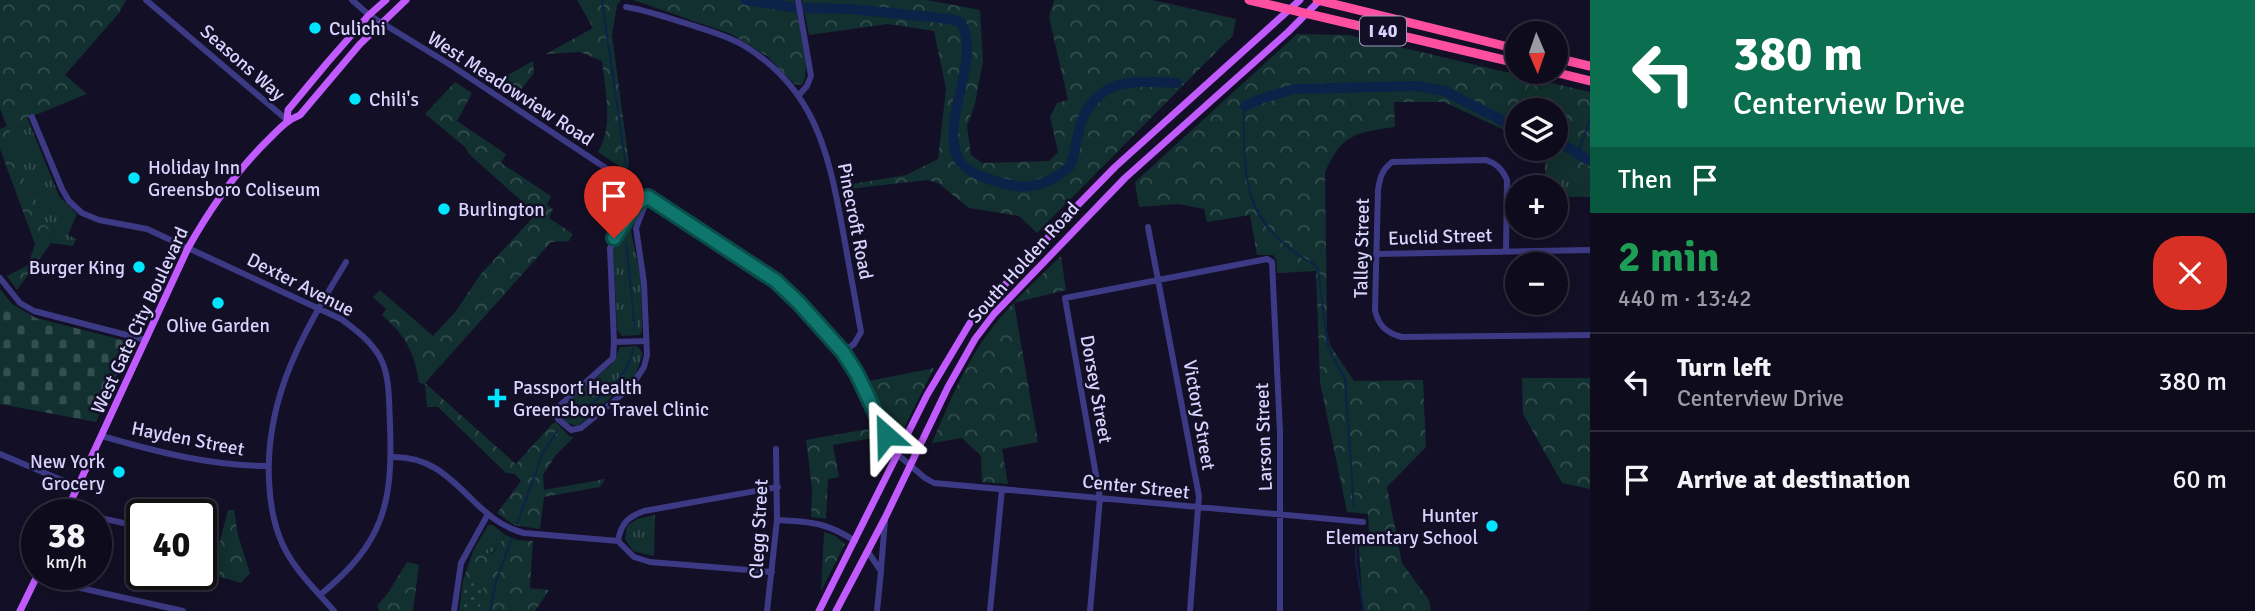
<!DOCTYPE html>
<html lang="en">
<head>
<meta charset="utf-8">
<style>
  body { margin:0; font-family:Signika,sans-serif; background:#171425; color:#f1f3f6; height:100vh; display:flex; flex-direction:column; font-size:26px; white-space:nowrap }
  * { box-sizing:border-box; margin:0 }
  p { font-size:23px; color:#9b9ba3 }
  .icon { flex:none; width:38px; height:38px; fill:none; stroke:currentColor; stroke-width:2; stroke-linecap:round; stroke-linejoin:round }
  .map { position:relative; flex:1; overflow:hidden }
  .sheet { display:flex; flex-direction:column; background:#0e0b1c; width:665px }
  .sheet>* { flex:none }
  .banner { background:#0b6e4f; color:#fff; overflow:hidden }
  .needle { width:46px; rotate:178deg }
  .controls { position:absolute; left:1505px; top:21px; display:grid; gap:14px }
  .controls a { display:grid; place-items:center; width:63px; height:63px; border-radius:50%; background:#0e0b1c; box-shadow:0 4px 18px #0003,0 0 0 2px #2e2b3b; font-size:35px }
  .speed { position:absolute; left:21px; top:499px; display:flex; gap:14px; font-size:35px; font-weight:700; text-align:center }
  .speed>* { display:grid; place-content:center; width:91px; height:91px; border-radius:50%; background:#0e0b1c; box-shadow:0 4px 18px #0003,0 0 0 2px #2e2b3b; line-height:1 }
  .speed small { font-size:18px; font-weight:400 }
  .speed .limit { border:4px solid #111; border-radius:10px; background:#fff; color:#111 }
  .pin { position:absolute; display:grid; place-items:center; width:60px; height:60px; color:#fff; margin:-72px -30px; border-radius:50% 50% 50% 0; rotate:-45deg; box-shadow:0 0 7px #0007 }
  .pin .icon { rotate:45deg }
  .me { position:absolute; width:77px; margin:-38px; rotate:335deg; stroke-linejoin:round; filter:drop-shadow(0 0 5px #0008) }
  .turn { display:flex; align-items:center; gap:24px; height:147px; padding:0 28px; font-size:32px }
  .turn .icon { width:91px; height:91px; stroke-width:2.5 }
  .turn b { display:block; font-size:49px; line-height:60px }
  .then { display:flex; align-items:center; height:66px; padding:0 28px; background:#0003; gap:14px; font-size:26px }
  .round { display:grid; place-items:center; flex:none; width:74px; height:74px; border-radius:28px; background:#171425 }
  .head { display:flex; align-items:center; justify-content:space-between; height:119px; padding:0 28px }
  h1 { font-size:42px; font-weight:700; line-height:52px; color:#1e9e55 }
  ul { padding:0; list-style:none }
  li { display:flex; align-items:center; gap:21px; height:98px; padding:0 28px; border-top:2px solid #2e2b3b }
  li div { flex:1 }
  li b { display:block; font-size:26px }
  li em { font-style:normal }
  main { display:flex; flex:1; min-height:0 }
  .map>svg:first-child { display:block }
</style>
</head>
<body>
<main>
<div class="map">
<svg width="1590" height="611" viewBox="0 0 1590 611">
  <defs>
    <pattern id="grass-tufts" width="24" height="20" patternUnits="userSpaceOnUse" patternTransform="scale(1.75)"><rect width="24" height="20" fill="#12302f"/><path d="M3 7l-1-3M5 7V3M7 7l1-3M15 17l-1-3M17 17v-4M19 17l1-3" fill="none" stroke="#344d4e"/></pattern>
    <pattern id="forest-crowns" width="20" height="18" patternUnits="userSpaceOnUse" patternTransform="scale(1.75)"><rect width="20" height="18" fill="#12302f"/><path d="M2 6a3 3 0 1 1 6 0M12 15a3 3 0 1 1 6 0" fill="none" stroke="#344d4e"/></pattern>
    <pattern id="cemetery-stones" width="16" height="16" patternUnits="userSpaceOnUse" patternTransform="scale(1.75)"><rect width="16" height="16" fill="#12302f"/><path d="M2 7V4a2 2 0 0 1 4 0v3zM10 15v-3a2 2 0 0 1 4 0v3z" fill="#344d4e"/></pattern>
    <pattern id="park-dots" width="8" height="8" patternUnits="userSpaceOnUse" patternTransform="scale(1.75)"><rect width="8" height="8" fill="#12302f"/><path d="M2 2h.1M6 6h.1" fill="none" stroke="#344d4e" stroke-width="1.8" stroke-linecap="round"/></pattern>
  </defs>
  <rect width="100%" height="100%" fill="#130f26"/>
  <!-- grass -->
  <path fill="url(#grass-tufts)" d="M27,117L59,196L77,214L68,235L76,239L73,246L51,243L48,227L36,216L7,126Z
    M1544,149L1590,180V197H1556V187H1546Z
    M639,206L631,231L641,279L642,331L640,335L622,336L617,330L613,248Z
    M637,346L643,353L635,377L578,426L567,423L562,417V406L612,364L620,347Z
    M655,515L654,556L633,551L625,539L627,526L637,519Z
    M488,525H493L505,535L494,551L487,554L474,549Z"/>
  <!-- forest -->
  <path fill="url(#forest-crowns)" d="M0,0H126L119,13L65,75L87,94L8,126L36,216L48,227L51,243L17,290L7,276L28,265L35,244L0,149V129L7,126L0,109Z
    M577,0H621L617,5L612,35L629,163L627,171L598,152C614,126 605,90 602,61L580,52L546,54L593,28Z
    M633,0H794C798,21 813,67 802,85L794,84L767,56L731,34Z
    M802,0H927L980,10L983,61L975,104L967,126L971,155L982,163L1049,161L1058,152L1050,117L1057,103L1068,100L1049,17L1054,0H1153L1236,19L1233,35L1037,233L1019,216L969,208L938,183L927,180L840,190V186L906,175L938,159L946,89L934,31L888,24L809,35Z
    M1297,34L1349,35L1590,92V180L1543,149H1556V110H1517V136L1444,102H1394L1395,127C1355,133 1343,133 1325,172L1327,332L1330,345L1354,381L1423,380L1426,447L1387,487L1402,563L1429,600L1431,611H1363L1358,534H1369L1368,514L1347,512L1320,382L1316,271L1277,273L1276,259L1273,255H1257L1250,215L1207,222L1204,209L1178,204L1139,207L1135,182Z
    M533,61L534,73L516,96L497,81Z
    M455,82L472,93L457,121L506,154L501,163L551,196L547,205L553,209L549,218L573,234L569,241L551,242L425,383L516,464L552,424L556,422L569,436L574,437L556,455L543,475L544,490L605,479L600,487L544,497L540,529L514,525L497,513L521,481L515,474L506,473L438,407H427L425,384L419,383C415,353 405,335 382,315L386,309L373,297L380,290L433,336L456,311L480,275L536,214L469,154L465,147L425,114Z
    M1061,256L1066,290L1014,303L1038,442L1002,449L1008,484L982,482L981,456L962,438L932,443C950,401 967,358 996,323C1015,299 1039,278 1061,256Z
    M934,368L904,428L891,426L869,381Z
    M1522,378H1590V489L1562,483L1523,414Z
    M868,429L872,438L833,445L839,477L828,479L826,519L811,517L812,489L806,440Z
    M228,510H234L238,535L250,573L241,583L206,573L211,547L218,548Z
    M824,532L834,535L845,544L821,591Z
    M505,535L517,540L533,541L530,588L549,590L535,611H479L483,586L463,580L474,549L487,554L494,552Z
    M407,562L419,565L413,611H379L377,606L388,593Z"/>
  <!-- cemetery -->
  <path fill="url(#cemetery-stones)" d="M0,289L12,304L36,318L131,342L96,422L0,404Z"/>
  <!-- park -->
  <path fill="url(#park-dots)" d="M463,580L483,586L479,611H459Z"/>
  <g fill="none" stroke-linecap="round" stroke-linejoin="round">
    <!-- stream -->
    <path stroke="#0c2248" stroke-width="2" d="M602,0L626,166
      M1245,106C1242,131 1244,181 1254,204C1265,231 1291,252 1315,265L1318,270L1328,347L1345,379L1354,508
      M1578,153L1590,120
      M626,243L635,329
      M569,419C588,406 612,391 625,371C629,365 631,356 633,349
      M517,524L542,455L557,431
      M1356,537V563L1364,611
      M490,611L496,581L512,538"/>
    <!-- river -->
    <path stroke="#0c2248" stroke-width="10" d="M746,0L797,8
      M804,8L851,9L951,19L961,23C981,55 945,113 955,150C958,164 968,171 981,176C1016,190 1040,193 1070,166C1077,150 1076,133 1083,118C1102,76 1138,81 1177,83
      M1245,106L1263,98L1295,89L1416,86L1445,91L1505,122L1517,126
      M1556,140L1590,161"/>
    <!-- minor -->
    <path stroke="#3d3a85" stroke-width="6" d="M146,0L287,120
      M352,0L369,15L449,64L776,281L843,352L897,454L925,478L934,483L1363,522
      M798,0L811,76L807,86L798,96
      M626,7C647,10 667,18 688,24C706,30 726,35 743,45C814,88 828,150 842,226C848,261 855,297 861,332L854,344L843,352
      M32,117L62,189L69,201L82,213L99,220L147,229L341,319C390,354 388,369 390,425C393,503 384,543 320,595
      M648,197L636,228L644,283L647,355L644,367L631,387L581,428L571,430L558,419L556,409L613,358L614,342L610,248L636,204Z
      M1148,227L1199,496L1190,611
      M1506,250L1507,180C1502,169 1497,164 1486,160L1392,162C1382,170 1380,177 1378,190L1375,310C1378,325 1386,333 1402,337L1590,335
      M1376,254L1590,250
      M0,278L20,303L34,311L146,340
      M614,342L646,341
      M102,436C157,452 212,466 268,466
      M0,454L78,487
      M391,457C456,455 469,519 524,533L618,541
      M68,509L83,514
      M96,517L142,527
      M777,520C811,522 826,522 855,541
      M201,541L215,543
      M618,541C621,523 628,517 644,511L778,487
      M618,541L634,557L650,562L772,572
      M868,552L881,571L877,611
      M881,569L885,521
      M36,578L183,611
      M334,611C315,589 294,570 282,543C273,523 270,502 269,481C265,396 304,332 346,262
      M454,611L461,563L488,514
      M767,611L777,520L776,449
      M990,611L1002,489
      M1090,611L1100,498L1065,298L1267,259L1272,262L1280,432V611"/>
    <!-- major -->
    <path stroke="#c25bff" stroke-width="7" d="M287,120L288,110L327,63L369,15L386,0
      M65,514L188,248C211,207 236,171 270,138C280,128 287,120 300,115L360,44L406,0
      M20,611L38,574
      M819,611L927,395L970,323L1073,210L1115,167L1300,0
      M836,611L885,518L948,387L975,339L994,314L1125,178L1288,32L1320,0"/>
    <!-- highway -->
    <path stroke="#ff4fa3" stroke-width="9" d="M1249,0L1517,63
      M1317,0L1517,49
      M1556,58L1590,66
      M1554,72L1590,81"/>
  </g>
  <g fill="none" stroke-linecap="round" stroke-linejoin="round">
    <defs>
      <path id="route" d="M614,238L636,204L648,197L776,281L799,303L843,352L857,374L886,435"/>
    </defs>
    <!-- route casing -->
    <use href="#route" stroke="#0a4d48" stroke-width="18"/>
    <!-- route -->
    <use href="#route" stroke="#0f766e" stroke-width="12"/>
  </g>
  <!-- markers -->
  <g fill="#00e5ff" stroke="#130f26" stroke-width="2.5">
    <circle cx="315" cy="28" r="7"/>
    <circle cx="355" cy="99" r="7"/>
    <circle cx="134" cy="178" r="7"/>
    <circle cx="444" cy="209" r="7"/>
    <circle cx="139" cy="267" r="7"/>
    <circle cx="218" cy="303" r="7"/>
    <path d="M493.5 387.5h7v7h7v7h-7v7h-7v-7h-7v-7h7z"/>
    <circle cx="119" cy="472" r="7"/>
    <circle cx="1492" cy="526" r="7"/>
  </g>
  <g text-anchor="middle" stroke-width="5" stroke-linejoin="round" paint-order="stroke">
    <!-- shield labels -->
    <rect fill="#130f26" stroke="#9e99be" stroke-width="2" x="1360" y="16.5" width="46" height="29" rx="5"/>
    <g font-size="18" font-weight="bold" fill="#d9d4ff">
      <text x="1383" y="37">I 40</text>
    </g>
    <!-- poi labels -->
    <g font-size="19" fill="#d9d4ff" stroke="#130f26" text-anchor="start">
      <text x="329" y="35">Culichi</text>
      <text x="369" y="106">Chili's</text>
      <text x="148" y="174">Holiday Inn<tspan x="148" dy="22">Greensboro Coliseum</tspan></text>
      <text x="458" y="216">Burlington</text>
      <text x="125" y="274" text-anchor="end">Burger King</text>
      <text x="218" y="332" text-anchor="middle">Olive Garden</text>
      <text x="513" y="394">Passport Health<tspan x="513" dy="22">Greensboro Travel Clinic</tspan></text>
      <text x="105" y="468" text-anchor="end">New York<tspan x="105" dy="22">Grocery</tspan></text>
      <text x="1478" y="522" text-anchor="end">Hunter<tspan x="1478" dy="22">Elementary School</tspan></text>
    </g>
    <!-- street labels -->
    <g font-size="19" fill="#d9d4ff" stroke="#130f26">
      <text transform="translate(243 62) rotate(41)" y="7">Seasons Way</text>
      <text transform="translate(511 88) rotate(33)" y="7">West Meadowview Road</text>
      <text transform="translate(856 221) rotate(79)" y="7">Pinecroft Road</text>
      <text transform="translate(1440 236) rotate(-2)" y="7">Euclid Street</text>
      <text transform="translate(1361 248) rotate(-89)" y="7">Talley Street</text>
      <text transform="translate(1023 262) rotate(-48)" y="7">South Holden Road</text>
      <text transform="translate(301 284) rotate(27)" y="7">Dexter Avenue</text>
      <text transform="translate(139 320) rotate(-65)" y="7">West Gate City Boulevard</text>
      <text transform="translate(1097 389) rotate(80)" y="7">Dorsey Street</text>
      <text transform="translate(1200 415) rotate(80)" y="7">Victory Street</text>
      <text transform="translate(1263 437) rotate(-92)" y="7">Larson Street</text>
      <text transform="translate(188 438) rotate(11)" y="7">Hayden Street</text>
      <text transform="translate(1136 486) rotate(6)" y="7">Center Street</text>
      <text transform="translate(758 529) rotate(-87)" y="7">Clegg Street</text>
    </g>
  </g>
</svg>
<div class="controls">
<a><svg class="needle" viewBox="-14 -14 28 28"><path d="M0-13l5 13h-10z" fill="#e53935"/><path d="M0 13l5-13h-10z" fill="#9b9ba3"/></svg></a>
<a><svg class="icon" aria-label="layers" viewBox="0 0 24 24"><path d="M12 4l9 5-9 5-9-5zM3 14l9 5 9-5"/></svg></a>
<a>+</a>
<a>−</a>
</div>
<div class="speed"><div>38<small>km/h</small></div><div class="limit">40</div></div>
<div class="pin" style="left:614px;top:238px;background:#d93025"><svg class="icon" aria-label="arrive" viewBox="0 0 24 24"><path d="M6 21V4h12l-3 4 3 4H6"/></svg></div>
<svg class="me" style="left:886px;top:435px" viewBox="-20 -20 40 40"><path d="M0-17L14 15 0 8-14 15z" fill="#0f766e" stroke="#fff" stroke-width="4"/></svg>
</div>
<section class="sheet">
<div class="banner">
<div class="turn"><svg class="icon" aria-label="left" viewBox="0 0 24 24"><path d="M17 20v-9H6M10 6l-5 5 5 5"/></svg><div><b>380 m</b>Centerview Drive</div></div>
<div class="then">Then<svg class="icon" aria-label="arrive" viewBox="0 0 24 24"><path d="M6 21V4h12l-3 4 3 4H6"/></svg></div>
</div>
<div class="head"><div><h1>2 min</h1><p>440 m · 13:42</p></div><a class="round" style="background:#d93025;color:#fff"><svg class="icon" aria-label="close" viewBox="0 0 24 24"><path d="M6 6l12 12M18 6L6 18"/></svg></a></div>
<ul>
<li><svg class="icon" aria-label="left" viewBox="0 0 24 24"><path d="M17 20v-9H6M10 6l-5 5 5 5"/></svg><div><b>Turn left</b><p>Centerview Drive</p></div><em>380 m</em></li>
<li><svg class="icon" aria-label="arrive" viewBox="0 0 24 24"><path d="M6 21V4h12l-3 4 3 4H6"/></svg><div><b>Arrive at destination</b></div><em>60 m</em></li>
</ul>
</section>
</main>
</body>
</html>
